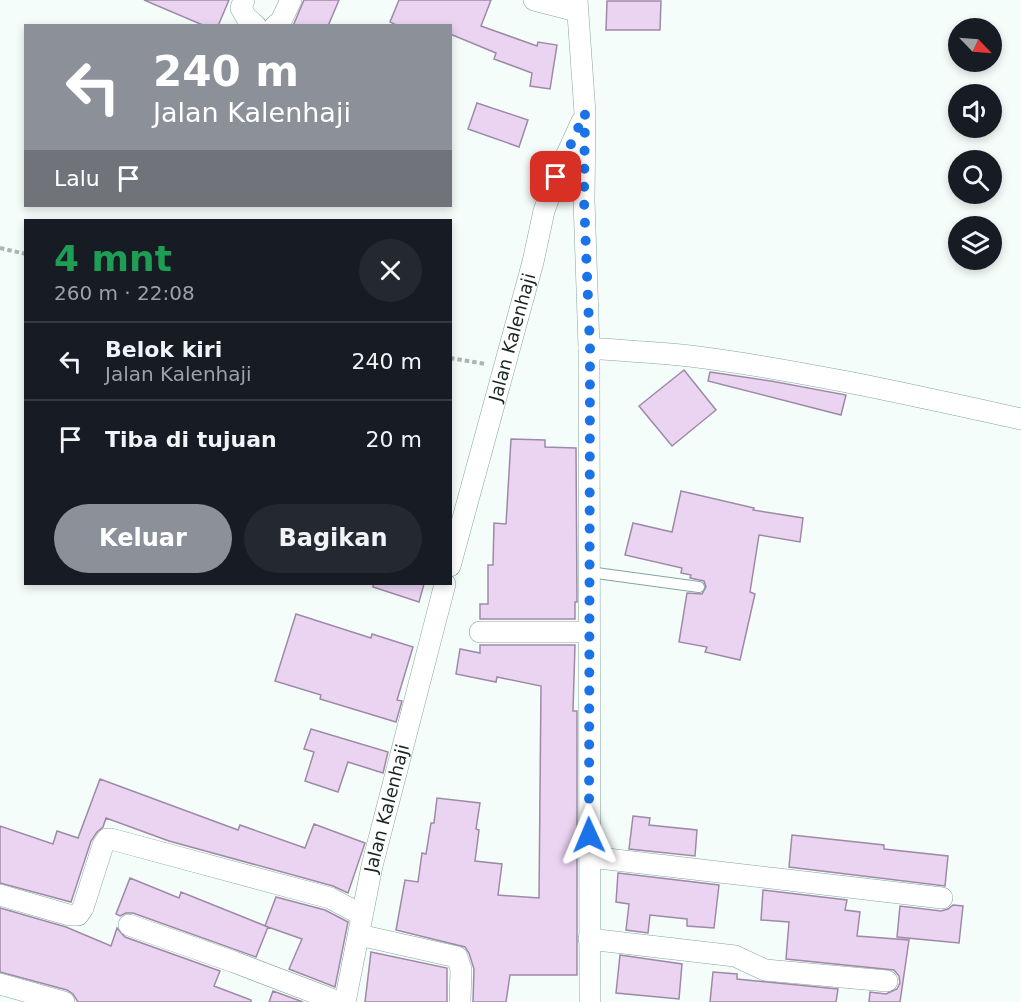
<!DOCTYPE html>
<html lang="id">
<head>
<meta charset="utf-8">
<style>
  body { margin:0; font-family:"DejaVu Sans",sans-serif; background:#242831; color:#f1f3f6; height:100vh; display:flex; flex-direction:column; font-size:22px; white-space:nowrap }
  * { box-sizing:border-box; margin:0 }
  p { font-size:20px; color:#9ea1a6 }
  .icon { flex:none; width:33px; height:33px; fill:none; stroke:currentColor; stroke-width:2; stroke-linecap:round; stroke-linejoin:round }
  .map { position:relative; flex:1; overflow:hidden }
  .panel { position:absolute; left:24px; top:219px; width:428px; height:366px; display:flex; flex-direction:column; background:#171b24; border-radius:0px; box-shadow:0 3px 9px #0003 }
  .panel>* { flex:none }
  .top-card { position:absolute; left:24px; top:24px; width:428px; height:183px; border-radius:0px; box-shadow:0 3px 9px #0003; background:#8c9099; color:#fff; overflow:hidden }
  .needle { width:39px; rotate:115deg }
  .controls { position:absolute; left:948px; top:18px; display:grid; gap:12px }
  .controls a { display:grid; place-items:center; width:54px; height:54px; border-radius:50%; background:#171b24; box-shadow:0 3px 9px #0003; font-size:30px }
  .pin { position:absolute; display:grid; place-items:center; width:51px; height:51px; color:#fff; margin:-26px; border-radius:12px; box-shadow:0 3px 9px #0006 }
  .me { position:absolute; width:66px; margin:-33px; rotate:359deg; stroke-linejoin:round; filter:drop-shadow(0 0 4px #0008) }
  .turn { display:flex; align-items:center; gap:21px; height:126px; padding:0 30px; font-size:27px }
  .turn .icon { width:78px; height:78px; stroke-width:2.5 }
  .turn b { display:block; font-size:42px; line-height:51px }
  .then { display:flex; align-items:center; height:57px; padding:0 30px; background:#0003; gap:12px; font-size:22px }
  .round { display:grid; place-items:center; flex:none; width:63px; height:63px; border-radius:32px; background:#242831 }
  .headline { display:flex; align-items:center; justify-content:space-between; height:102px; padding:0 30px }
  h1 { font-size:36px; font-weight:700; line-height:45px; color:#1e9e55 }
  .cta { display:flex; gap:12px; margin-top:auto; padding:12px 30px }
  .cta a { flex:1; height:69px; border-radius:36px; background:#8c9099; color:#fff; font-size:24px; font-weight:700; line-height:69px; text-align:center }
  .cta a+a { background:#242831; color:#f1f3f6 }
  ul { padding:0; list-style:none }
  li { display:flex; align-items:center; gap:18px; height:78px; padding:0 30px; border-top:2px solid #363941 }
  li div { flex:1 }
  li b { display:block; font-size:22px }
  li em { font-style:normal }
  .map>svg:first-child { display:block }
</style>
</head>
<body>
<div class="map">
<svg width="1021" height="1002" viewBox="0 0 1021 1002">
  <rect width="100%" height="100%" fill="#f5fdfa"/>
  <!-- building -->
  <path fill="#ead4f2" stroke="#9e8aa6" stroke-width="1.5" d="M144,0H229L218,26H205Z
    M304,0H339L328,26H293Z
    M399,0H491L481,26L537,46L538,42L557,45L550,89L530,86L532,73L494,59L496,53L450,34V26H398L390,22Z
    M607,1H661L660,30H606Z
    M477,103L528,120L519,147L468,129Z
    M684,370L716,410L672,446L639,406Z
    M710,372L771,381L846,395L841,415L708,381Z
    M511,439L545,440V447L576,448L577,602H575V619H480V604H488V565H493L494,523L506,524Z
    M681,491L754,508L753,510L803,518L800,542L759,535L750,592L755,594L740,660L705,652L707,647L679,642L687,593L702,594L706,587L704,581L690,578L691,575L681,573L682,568L625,555L633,523L672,532Z
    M373,584H424L419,602L373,587Z
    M296,614L371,638L372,634L413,647L397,700L402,701L396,722L320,699L321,695L275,681Z
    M480,645H575L573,711H577V975H510L506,1002H473L474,969L469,953L465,947L396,930L405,880L418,882L422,853L426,854L431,823H434L437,798L480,803L476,829L479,830L475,861L502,864L498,895L539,898L541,686L497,677L496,682L456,674L460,649L480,653Z
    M311,729L388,752L383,773L348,762L338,792L305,781L314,752L304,749Z
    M100,779L238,830L240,825L305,848L314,824L365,843L348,893L333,886L169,841L106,818L103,827L97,832L91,841L71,902L0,883V826L53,844L57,831L78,838Z
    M633,816L650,818L649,825L697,830L695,856L629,849Z
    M792,835L884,845V849L948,856L945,886L789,867Z
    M618,873L719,885L714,928L687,926V919L650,915L648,933L626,930L629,904L616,902Z
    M130,878L179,898L181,892L268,927L256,957L133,913H126L120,916L116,914Z
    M763,890L847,900L845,910L860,912L857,936L909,940L900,1002H869L870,992L886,994L897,989L900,983L899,976L894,970L786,959L789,922L761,920Z
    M276,897L325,910L348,922L335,987L289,969L302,939L265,926Z
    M953,905L963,906L959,943L897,937L900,906L941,911L948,909Z
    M0,908L66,927L111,946L117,928L125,937L220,971L214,986L251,1000V1002H78L73,994L67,990L0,972Z
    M371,952L447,968V1002H365Z
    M620,955L682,964L679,999L616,993Z
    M713,972L737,974V979L838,989L836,1002H710Z
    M273,991L303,1002H269Z"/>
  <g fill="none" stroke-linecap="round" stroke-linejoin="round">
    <defs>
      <path id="lane" d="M589,572L699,587"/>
      <g id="street">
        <path d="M244,0L241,8L246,17L256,26"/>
        <path d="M534,0L577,11"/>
        <path d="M577,0L585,113L584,200L589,348L590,1002"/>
        <path d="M275,26L281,21L291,0"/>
        <path d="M589,348C623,351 656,352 690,356C801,370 912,395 1021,419"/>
        <path id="s1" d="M450,566L533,262L544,211L556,178L582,121"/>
        <path d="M480,632H589"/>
        <path d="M590,857L942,898"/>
        <path d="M0,895L69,915H78L83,908L103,845L107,839H111L330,898L362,915"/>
        <path d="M129,925L234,962L339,1002"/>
        <path d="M359,935L457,957L461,969L460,1002"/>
        <path d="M589,939L735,956L765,970L887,981"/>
        <path d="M0,984L64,1002"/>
        <path id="s2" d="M345,1002L372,866L445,584"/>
      </g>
    </defs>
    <!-- lane casing -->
    <use href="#lane" stroke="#82a799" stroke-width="12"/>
    <!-- street casing -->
    <use href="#street" stroke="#82a799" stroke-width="22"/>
    <!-- path -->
    <path stroke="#abb6b2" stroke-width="4" stroke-dasharray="4.5 3" stroke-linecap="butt" d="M0,248L26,254
      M450,358L485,364"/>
    <!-- lane -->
    <use href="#lane" stroke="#fff" stroke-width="10"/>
    <!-- street -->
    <use href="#street" stroke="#fff" stroke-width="21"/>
  </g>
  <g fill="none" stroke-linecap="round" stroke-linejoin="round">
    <!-- route -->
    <path stroke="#1a73e8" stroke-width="10" stroke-dasharray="0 18" d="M556,177L585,113L584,200L590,348L589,835"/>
  </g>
  <g text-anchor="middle" stroke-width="4.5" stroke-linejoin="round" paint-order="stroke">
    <!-- street labels -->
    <g font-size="18" fill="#172620" stroke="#fff">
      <text dy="6" stroke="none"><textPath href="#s1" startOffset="237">Jalan Kalenhaji</textPath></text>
      <text dy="6" stroke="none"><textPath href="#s2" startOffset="198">Jalan Kalenhaji</textPath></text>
    </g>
  </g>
</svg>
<div class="controls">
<a><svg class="needle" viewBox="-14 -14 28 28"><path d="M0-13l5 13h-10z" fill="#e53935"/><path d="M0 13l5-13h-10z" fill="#9ea1a6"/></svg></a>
<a><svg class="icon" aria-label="sound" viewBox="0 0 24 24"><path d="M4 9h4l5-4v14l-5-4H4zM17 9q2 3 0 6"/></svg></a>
<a><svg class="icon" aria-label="search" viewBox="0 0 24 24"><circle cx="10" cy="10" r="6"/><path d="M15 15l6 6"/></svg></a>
<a><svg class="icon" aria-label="layers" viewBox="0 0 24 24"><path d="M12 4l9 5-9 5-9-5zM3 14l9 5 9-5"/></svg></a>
</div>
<div class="pin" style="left:556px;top:177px;background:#d93025"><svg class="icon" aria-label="arrive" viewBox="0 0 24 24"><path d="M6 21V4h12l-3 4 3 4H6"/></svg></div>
<svg class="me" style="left:589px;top:835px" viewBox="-20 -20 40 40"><path d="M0-17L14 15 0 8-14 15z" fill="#1a73e8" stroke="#fff" stroke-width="4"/></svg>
<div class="top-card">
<div class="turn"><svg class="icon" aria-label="left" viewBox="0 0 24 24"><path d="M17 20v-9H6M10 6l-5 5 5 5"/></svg><div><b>240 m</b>Jalan Kalenhaji</div></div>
<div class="then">Lalu<svg class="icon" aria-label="arrive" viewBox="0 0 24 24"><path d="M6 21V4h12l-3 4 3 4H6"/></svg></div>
</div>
<section class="panel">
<div class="headline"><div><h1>4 mnt</h1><p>260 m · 22:08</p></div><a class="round"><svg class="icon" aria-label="close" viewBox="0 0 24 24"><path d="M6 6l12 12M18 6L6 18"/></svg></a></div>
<ul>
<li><svg class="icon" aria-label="left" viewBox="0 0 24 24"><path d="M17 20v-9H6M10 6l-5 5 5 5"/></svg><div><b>Belok kiri</b><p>Jalan Kalenhaji</p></div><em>240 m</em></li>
<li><svg class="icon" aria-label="arrive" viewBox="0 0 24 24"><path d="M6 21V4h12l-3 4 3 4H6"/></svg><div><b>Tiba di tujuan</b></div><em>20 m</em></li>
</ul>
<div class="cta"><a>Keluar</a><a>Bagikan</a></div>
</section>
</div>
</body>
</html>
